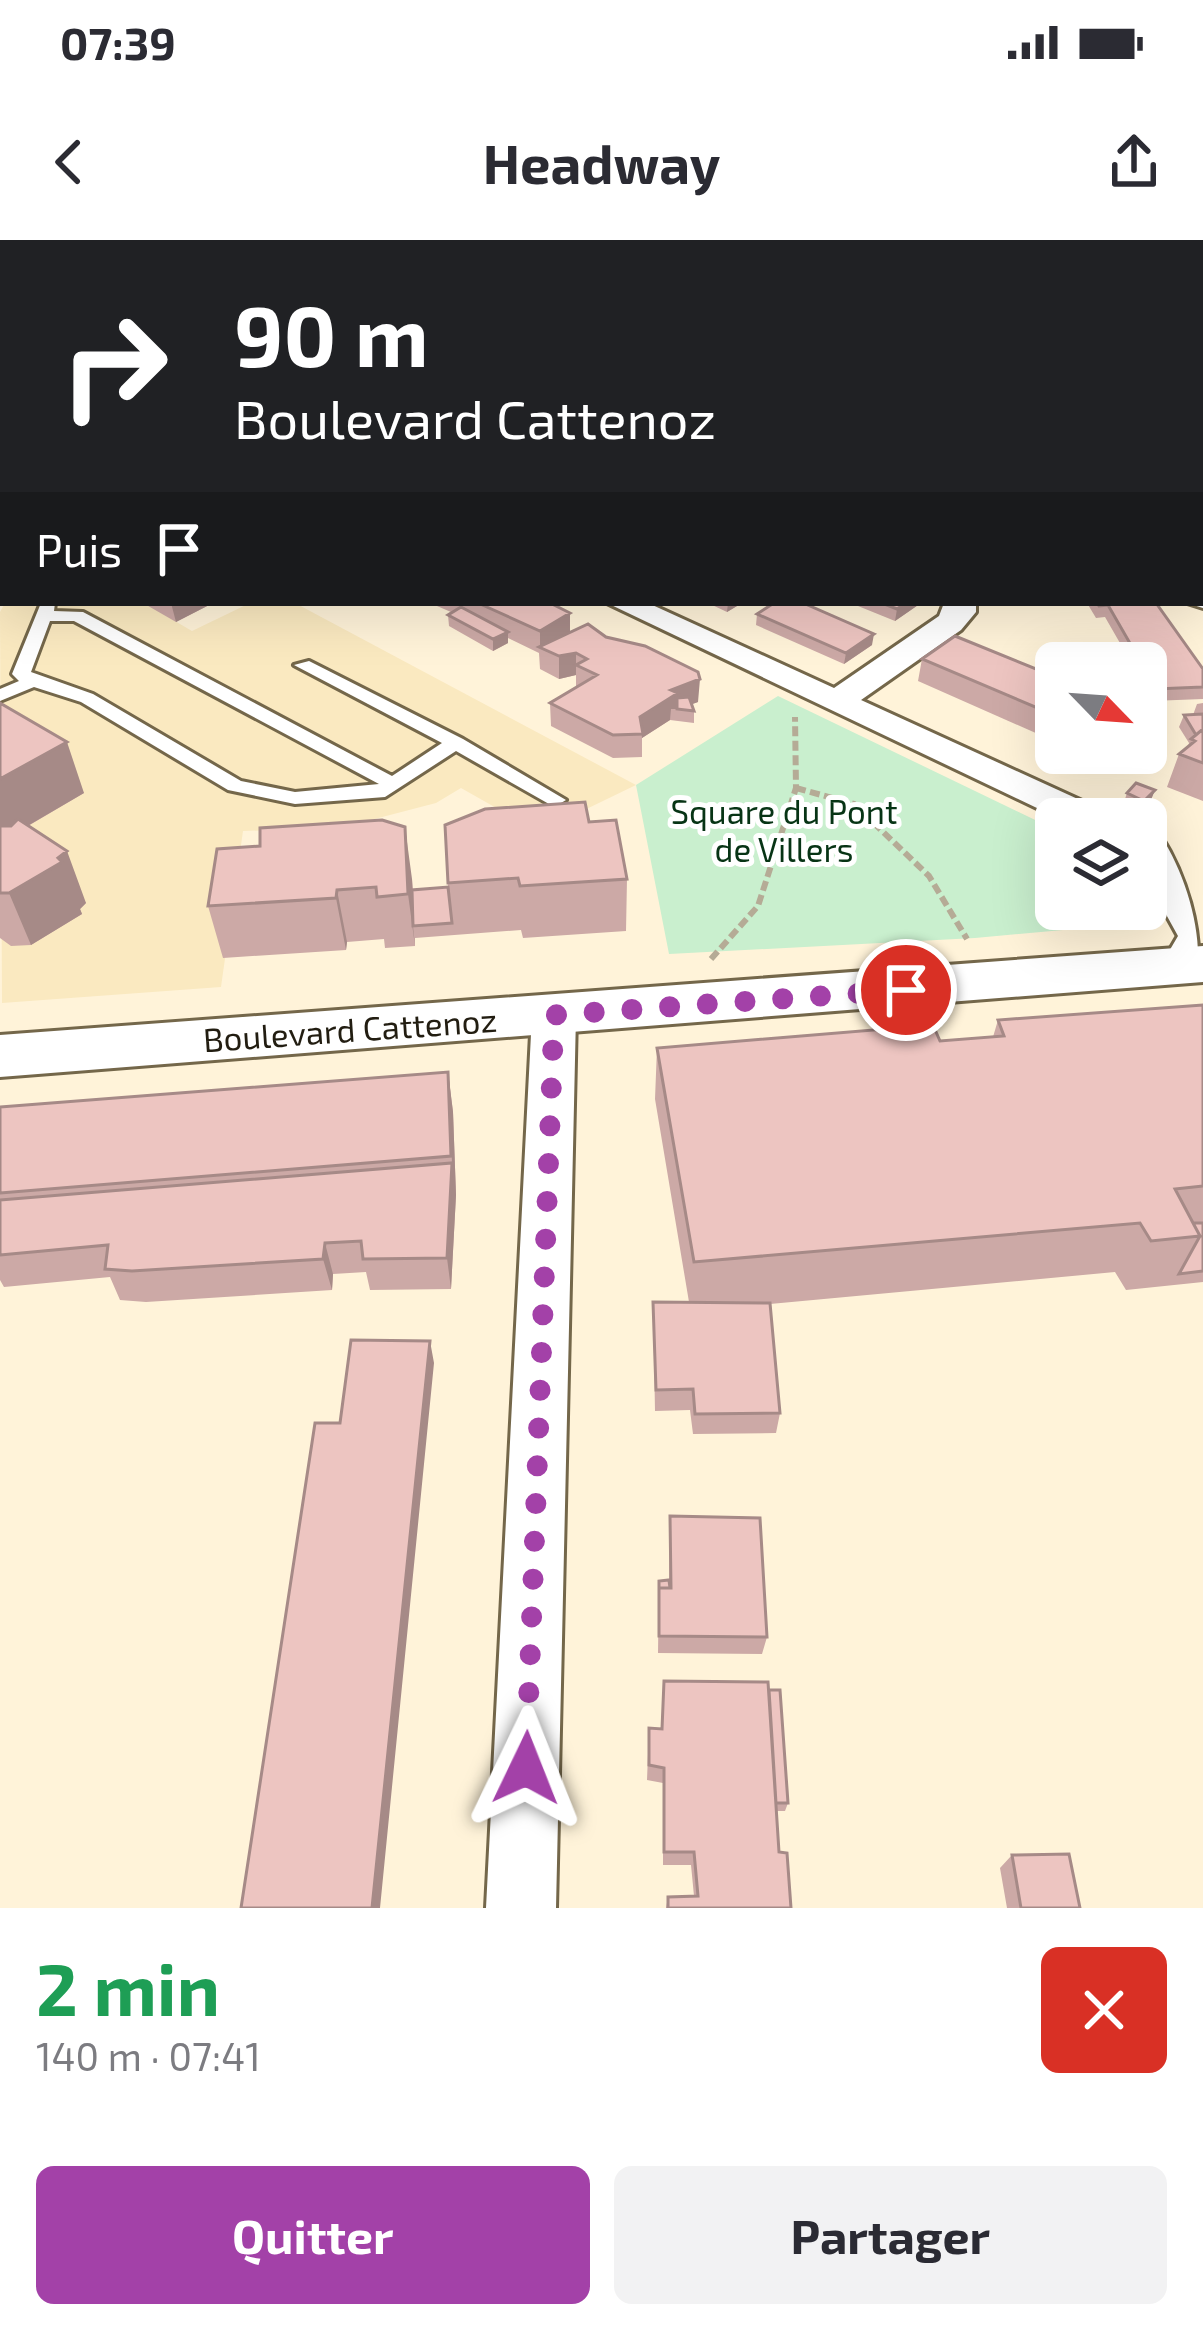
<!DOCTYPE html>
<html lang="fr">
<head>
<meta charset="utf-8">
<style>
  body { margin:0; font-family:"Exo 2",sans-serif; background:#f2f2f3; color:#2b2b33; height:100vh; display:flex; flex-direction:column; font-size:45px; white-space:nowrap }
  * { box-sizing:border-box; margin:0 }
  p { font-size:39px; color:#7c7c81 }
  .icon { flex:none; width:66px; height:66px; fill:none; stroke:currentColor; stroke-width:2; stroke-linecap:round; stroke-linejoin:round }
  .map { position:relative; height:1668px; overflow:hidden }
  .drawer { display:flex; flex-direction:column; background:#fff; flex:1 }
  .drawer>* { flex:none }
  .banner { position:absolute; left:0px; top:0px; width:1203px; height:366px; box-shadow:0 12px 48px #0002; background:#202124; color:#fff; overflow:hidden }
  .needle { width:78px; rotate:115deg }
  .tools { position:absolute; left:1035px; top:402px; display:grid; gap:24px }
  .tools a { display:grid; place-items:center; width:132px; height:132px; border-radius:18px; background:#fff; box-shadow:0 12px 48px #0002; font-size:60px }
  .pin { position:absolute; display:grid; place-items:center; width:102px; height:102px; color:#fff; margin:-51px; border:6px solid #fff; border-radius:50%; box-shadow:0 3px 12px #0007 }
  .me { position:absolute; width:132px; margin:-66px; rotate:2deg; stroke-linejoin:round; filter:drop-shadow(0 0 9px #0008) }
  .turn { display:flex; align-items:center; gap:42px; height:252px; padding:0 36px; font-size:54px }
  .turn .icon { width:156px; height:156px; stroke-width:2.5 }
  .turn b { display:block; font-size:84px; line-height:102px }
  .then { display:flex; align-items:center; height:114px; padding:0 36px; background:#0003; gap:24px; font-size:45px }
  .round { display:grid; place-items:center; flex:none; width:126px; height:126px; border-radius:18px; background:#f2f2f3 }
  .summary { display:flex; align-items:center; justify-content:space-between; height:204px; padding:0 36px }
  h1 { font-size:72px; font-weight:700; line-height:90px; color:#1e9e55 }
  .button { display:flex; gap:24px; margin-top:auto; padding:24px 36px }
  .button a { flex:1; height:138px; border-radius:18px; background:#a341a8; color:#fff; font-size:48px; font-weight:700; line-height:138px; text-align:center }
  .button a+a { background:#f2f2f3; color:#2b2b33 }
  .status { display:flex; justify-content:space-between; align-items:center; height:84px; padding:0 60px; background:#fff; direction:ltr }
  .status svg { height:33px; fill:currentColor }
  header { display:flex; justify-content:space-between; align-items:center; height:156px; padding:0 36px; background:#fff; font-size:54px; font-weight:700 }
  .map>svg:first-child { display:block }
</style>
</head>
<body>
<div class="status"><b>07:39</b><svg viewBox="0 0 49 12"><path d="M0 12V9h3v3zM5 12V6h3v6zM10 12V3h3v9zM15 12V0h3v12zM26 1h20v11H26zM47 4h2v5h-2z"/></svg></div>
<header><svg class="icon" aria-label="back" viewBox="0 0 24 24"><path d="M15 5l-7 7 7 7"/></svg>Headway<svg class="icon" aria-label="share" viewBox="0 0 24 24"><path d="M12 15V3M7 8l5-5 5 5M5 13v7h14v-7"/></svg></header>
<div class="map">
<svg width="1203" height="1668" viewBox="0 0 1203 1668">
  <rect width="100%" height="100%" fill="#fff3d9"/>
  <!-- built -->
  <path fill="#fae9c0" d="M5,363H144L192,391L250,363H295L636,545L539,592L461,548L436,563L340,588L243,591L221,747L2,763L0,372Z"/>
  <!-- green -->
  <path fill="#c9efce" d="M778,456L1056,590V669H1113L1118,685L975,698L669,714L636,545Z"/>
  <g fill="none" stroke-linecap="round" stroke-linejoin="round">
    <defs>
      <path id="service" d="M41,363H55L54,371L83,372L392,536L442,503L294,425L309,421L463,499L566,560L556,566L549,564L456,511L385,557L295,564L228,550L81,462L34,447L0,461V449L19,441L12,434ZM50,381H74L379,544L295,552L241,541L93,454L31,432Z"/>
      <path id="minor" d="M415,0H446L448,3H417Z
        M889,0H999L887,3Z
        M0,129H3V144H0Z
        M1200,143H1203V157H1200Z
        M3,318V336L0,337V319Z
        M607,363H648L834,448L939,376L944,363H976V372L961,390L861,460L1104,571L1110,579H1060Z
        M1147,593L1161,596C1185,634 1203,690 1197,735L1182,739L1167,735L1161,725L1178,696L1146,638Z
        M554,760L569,764L576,775L556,1668H486L532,775L539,764Z"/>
      <path id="tertiary" d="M1203,706V742L0,837V795Z"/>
      <path id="secondary" d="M1200,338L1203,339V368L1187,363H1200Z"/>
    </defs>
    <!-- service casing -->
    <use href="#service" stroke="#74674a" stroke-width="6"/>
    <!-- minor casing -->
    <use href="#minor" stroke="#74674a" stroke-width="6"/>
    <!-- tertiary casing -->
    <use href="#tertiary" stroke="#74674a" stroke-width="6"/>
    <!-- secondary casing -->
    <use href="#secondary" stroke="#74674a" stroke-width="6"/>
    <!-- path -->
    <path stroke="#b5ab96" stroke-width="6" stroke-dasharray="10 4.5" stroke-linecap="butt" d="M796,548L854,564L929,636L967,699
      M711,719L758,666L796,548L795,477"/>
    <!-- service -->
    <use href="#service" fill="#fff" fill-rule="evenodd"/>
    <!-- minor -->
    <use href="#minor" fill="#fff" fill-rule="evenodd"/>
    <!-- tertiary -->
    <use href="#tertiary" fill="#fff" fill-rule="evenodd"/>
    <!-- secondary -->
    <use href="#secondary" fill="#fff" fill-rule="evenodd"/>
  </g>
  <!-- wall -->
  <path fill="#cca9a6" d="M315,0H410V2L415,3H316Z
    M494,0H543L537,3H504Z
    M3,82V115H0V83Z
    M0,206L3,207V292H0Z
    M1200,231H1203V271H1200Z
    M143,363H213L176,382Z
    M436,363H550L570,392L698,462L692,464L694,471V483L670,480L642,498V517L613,518L551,486L550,463L576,448V435L559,439L540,429L539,413L508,398V403L493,411L449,386L448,375L451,372L437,366Z
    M708,363H742L727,372Z
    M859,363H921L895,381L858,366Z
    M1087,363H1156L1203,429V459L1151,461L1146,454V423H1126L1128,417L1105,377L1096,378Z
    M757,374L872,405L844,424L756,385Z
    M922,419L1056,437V491L1047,498L918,441Z
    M0,463L84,553L28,586L86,663L80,669L82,674L31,705L11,706L0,698Z
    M1203,463V561L1167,547L1179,514L1188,507L1189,503L1179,487L1184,475H1193L1197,464Z
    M1155,550L1150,562L1140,573L1123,565L1127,553Z
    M589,582L627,639L626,691L523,698L521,690L415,698V706L385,708L384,699L347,702L346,710L223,718L208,666L412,639L413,650L448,647L445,585Z
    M1203,765V1042L1126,1050L1115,1032L770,1064L780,1173L776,1193L693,1194L690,1170L655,1171L653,1062H689L655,859L657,808L940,801L993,797L998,780Z
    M448,832L453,872L456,955L451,1049L370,1050L366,1032L333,1034L332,1050L146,1062L120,1060L110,1037L4,1047L0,1040V867Z
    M670,1276L767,1397L762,1414L658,1413L659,1341L669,1340Z
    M664,1441L788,1563L785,1571H776L779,1612L791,1668H666L668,1657L694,1656L691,1625H663V1543L647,1540L649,1488L661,1489Z
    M1012,1615L1080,1668H1007L1000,1628Z"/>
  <!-- shaded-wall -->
  <path fill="#a68a87" d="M3,158V181L0,180V160Z
    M171,363H213L176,382Z
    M728,363H742L727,372Z
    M906,363H921L895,381L897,369Z
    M570,373V395L540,407V391Z
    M508,392V403L493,411V399Z
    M874,394L872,405L844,424L846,413Z
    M576,413V435L559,439V416Z
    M700,439L698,462L679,469H671L670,480L642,498L640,477L671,450Z
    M1056,473V491L1047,498L1054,475Z
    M67,502L84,553L0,602V539Z
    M1155,550L1150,562L1140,573L1144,561Z
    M405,587L412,639L414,686H413L415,706L408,654Z
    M67,611L86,663L80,669L82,674L31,705L9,653Z
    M337,650L347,702L346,710L336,658Z
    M448,832L453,872L456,955L451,1049L447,1018L452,923Z
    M325,1003L333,1034L332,1050L323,1019Z
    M430,1101L434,1123L380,1668H372Z"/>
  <!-- building -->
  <path fill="#edc5c1" stroke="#a68a87" stroke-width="3" d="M0,0H26L23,3L0,5Z
    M26,0H79L76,3H23Z
    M331,0H402L415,3H350Z
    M567,0H600L595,3H597H561Z
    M641,0H659L673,3H636Z
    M782,0H814L817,2L829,1L831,3H784Z
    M838,0H864L867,3H840Z
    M912,0H954L958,3H916Z
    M1154,0H1203V12H1200V3H1058Z
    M1200,150H1203V178H1200Z
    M1200,197H1203V213H1200Z
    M0,227L3,228V262H0Z
    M1200,231H1203V250L1200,249Z
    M478,363H550L570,373L540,391Z
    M774,363H803L874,394L846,413L757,374Z
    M882,363H906L897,369Z
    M1097,363H1156L1203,429V447L1155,449L1146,437V423H1136L1129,412H1135L1108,365L1099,366Z
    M461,367L508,392L493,399L448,375Z
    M588,384L606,397L645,406L698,432L700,439L671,450L678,453L640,477L643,494L613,495L550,463L597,435L576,425L587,419L576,413L559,416L539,407Z
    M955,396L1056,437V473L1054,475L922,419Z
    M689,457L694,471L677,469V458Z
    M0,463L67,502L0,539Z
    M1203,474V489L1196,495L1184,475Z
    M1203,489V523L1179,514L1195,501L1191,499Z
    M1136,543L1155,550L1144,561L1127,553Z
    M585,562L589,582L616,580L627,639L520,646L518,638L448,643L445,585L485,569Z
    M18,579L67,611L58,618L62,622L9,653H0V586H11Z
    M382,580L405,587L408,654L377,657L376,647L337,650L336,658L208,666L217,609L260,606V588Z
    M448,647L452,683L413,686L412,650Z
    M1203,765V946L1175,949L1200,996L1151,1001L1140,983L694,1022L657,808L933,785L940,801L1004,796L998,780Z
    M448,832L451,916L0,953V867Z
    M452,923L447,1018L363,1019L361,1001L325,1003L323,1019L132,1031L105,1029L108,1005L0,1015V960Z
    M1193,983H1203V1031L1179,1034L1200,996Z
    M653,1062L770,1063L780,1173L695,1174L693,1149L656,1150Z
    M351,1100L430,1101L372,1668H241L315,1183H340Z
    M670,1276L760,1278L767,1397L659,1396V1348H671Z
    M669,1340L670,1348H659V1356V1341Z
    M664,1441L768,1442L779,1612L787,1613L791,1668H668V1657L698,1656L694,1612H664V1528L649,1525V1488L662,1489Z
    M769,1450H780L788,1563H776Z
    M1069,1614L1080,1668H1021L1012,1615Z"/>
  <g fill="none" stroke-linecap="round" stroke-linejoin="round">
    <!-- route -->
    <path stroke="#a341a8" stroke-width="21" stroke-dasharray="0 37.8" d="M526,1528L554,775L906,750"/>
  </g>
  <g text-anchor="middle" stroke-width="10" stroke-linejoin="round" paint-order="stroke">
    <!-- park labels -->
    <g font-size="33" fill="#073415" stroke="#fff">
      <text x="784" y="584">Square du Pont<tspan x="784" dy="38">de Villers</tspan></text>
    </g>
    <!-- street labels -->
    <g font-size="33" fill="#221d11" stroke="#fff">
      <text transform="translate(350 790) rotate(-4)" y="12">Boulevard Cattenoz</text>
    </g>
  </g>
</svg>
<div class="tools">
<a><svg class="needle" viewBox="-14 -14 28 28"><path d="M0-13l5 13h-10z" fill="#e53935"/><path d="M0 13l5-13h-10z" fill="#7c7c81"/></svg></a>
<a><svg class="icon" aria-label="layers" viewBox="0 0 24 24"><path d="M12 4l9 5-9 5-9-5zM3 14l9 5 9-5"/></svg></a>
</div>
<div class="pin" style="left:906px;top:750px;background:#d93025"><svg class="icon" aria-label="arrive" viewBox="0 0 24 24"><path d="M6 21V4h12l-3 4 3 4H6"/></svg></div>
<svg class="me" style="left:526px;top:1528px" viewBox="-20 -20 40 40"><path d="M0-17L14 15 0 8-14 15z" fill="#a341a8" stroke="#fff" stroke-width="4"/></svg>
<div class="banner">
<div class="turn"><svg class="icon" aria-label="right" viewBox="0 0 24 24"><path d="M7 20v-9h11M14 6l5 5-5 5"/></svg><div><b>90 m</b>Boulevard Cattenoz</div></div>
<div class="then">Puis<svg class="icon" aria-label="arrive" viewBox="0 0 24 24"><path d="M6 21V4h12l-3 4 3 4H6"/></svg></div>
</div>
</div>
<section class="drawer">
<div class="summary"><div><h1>2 min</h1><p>140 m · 07:41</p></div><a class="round" style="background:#d93025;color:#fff"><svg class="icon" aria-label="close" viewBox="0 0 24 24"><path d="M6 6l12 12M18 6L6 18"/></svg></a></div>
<div class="button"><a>Quitter</a><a>Partager</a></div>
</section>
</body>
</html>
